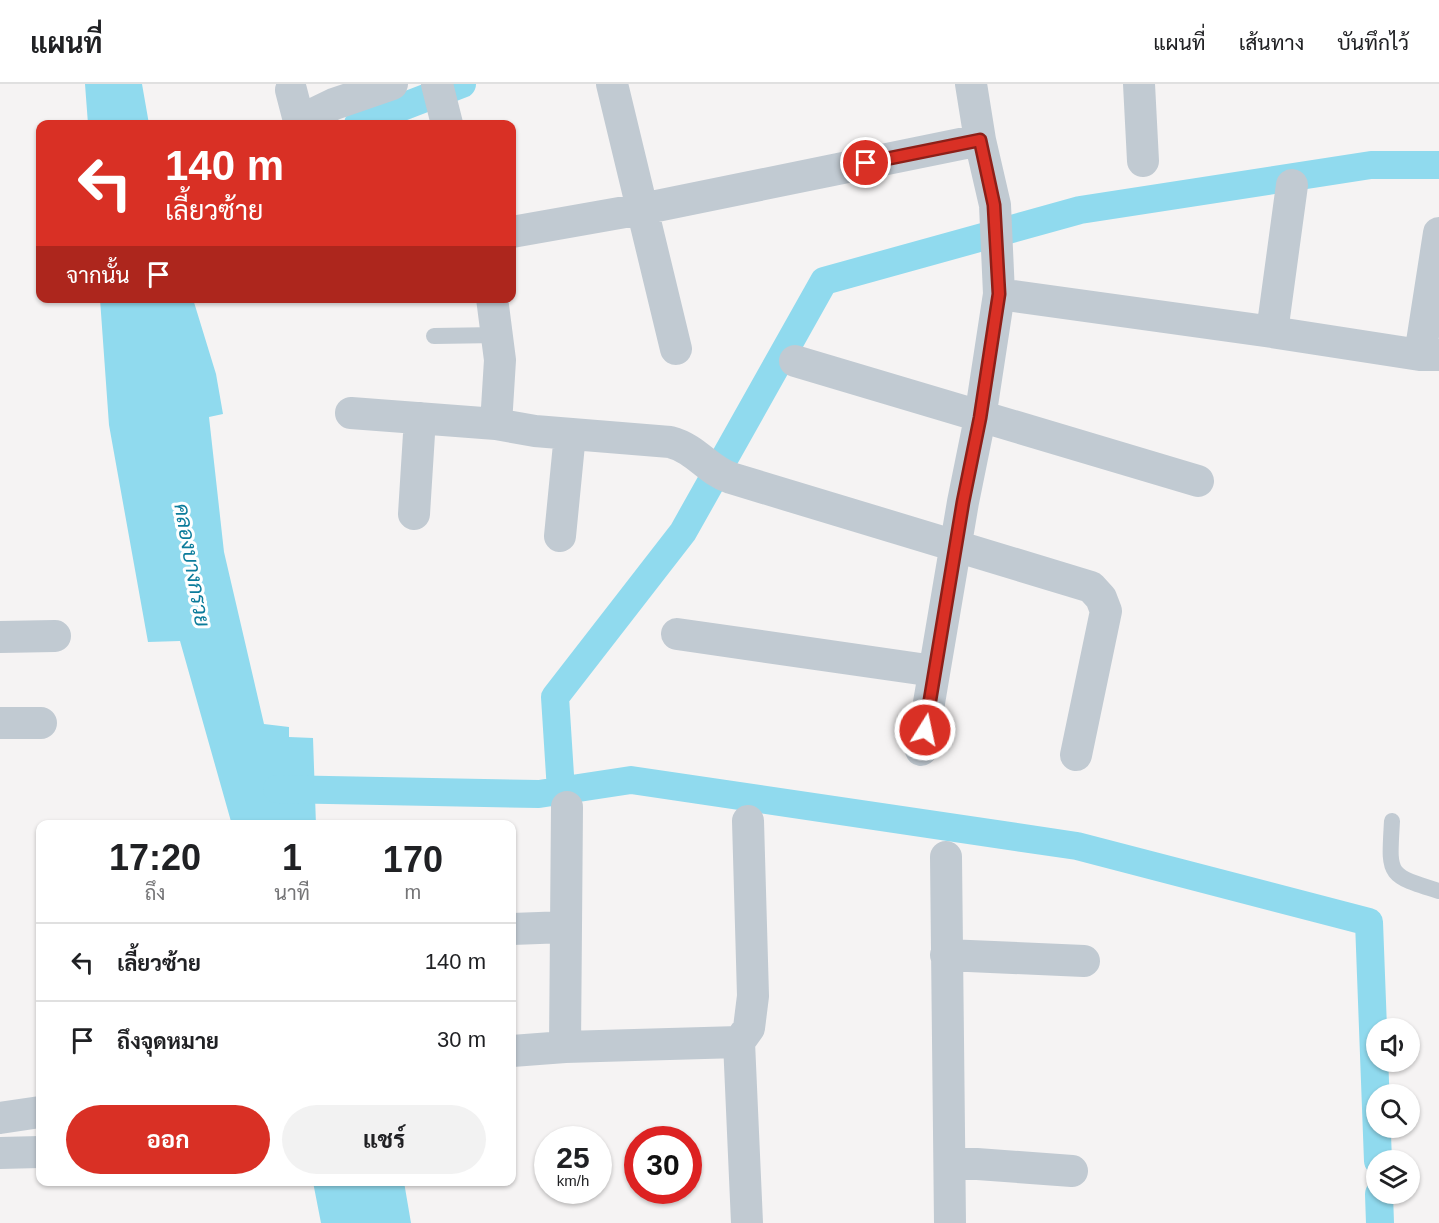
<!DOCTYPE html>
<html lang="th">
<head>
<meta charset="utf-8">
<style>
  body { margin:0; font-family:Arial,Sarabun,sans-serif; background:#f2f2f2; color:#202124; height:100vh; display:flex; flex-direction:column; font-size:22px; white-space:nowrap }
  * { box-sizing:border-box; margin:0 }
  p { font-size:20px; color:#757577 }
  .icon { flex:none; width:33px; height:33px; fill:none; stroke:currentColor; stroke-width:2; stroke-linecap:round; stroke-linejoin:round }
  .map { position:relative; flex:1; overflow:hidden }
  .side { position:absolute; left:36px; top:736px; width:480px; height:366px; display:flex; flex-direction:column; background:#fff; border-radius:12px; box-shadow:0 2px 4px #0004 }
  .side>* { flex:none }
  .top-card { position:absolute; left:36px; top:36px; width:480px; height:183px; border-radius:12px; box-shadow:0 2px 4px #0004; background:#d93025; color:#fff; overflow:hidden }
  .fabs { position:absolute; left:1366px; top:934px; display:grid; gap:12px }
  .fabs a { display:grid; place-items:center; width:54px; height:54px; border-radius:50%; background:#fff; box-shadow:0 2px 4px #0004; font-size:30px }
  .speed { position:absolute; left:534px; top:1042px; display:flex; gap:12px; font-size:30px; font-weight:700; text-align:center }
  .speed>* { display:grid; place-content:center; width:78px; height:78px; border-radius:50%; background:#fff; box-shadow:0 2px 4px #0004; line-height:1 }
  .speed small { font-size:15px; font-weight:400 }
  .speed .limit { border:9px solid #d22; background:#fff; color:#111 }
  .pin { position:absolute; display:grid; place-items:center; width:51px; height:51px; color:#fff; margin:-26px; border:3px solid #fff; border-radius:50%; box-shadow:0 2px 6px #0007 }
  .me { position:absolute; width:66px; margin:-33px; rotate:10deg; stroke-linejoin:round; filter:drop-shadow(0 0 4px #0008) }
  .turn { display:flex; align-items:center; gap:21px; height:126px; padding:0 30px; font-size:27px }
  .turn .icon { width:78px; height:78px; stroke-width:2.5 }
  .turn b { display:block; font-size:42px; line-height:51px }
  .then { display:flex; align-items:center; height:57px; padding:0 30px; background:#0003; gap:12px; font-size:22px }
  .eta { display:flex; justify-content:space-evenly; align-items:center; height:102px; text-align:center }
  .eta b { font-size:36px; font-weight:700; line-height:42px }
  .button { display:flex; gap:12px; margin-top:auto; padding:12px 30px }
  .button a { flex:1; height:69px; border-radius:36px; background:#d93025; color:#fff; font-size:24px; font-weight:700; line-height:69px; text-align:center }
  .button a+a { background:#f2f2f2; color:#202124 }
  ul { padding:0; list-style:none }
  li { display:flex; align-items:center; gap:18px; height:78px; padding:0 30px; border-top:2px solid #e0e0e0 }
  li div { flex:1 }
  li b { display:block; font-size:22px }
  li em { font-style:normal }
  header { display:flex; align-items:center; gap:36px; box-sizing:border-box; height:84px; padding:0 30px; background:#fff; border-bottom:2px solid #e0e0e0 }
  header strong { font-size:28px }
  nav { display:flex; gap:33px; margin-inline-start:auto; font-size:21px }
  .map>svg:first-child { display:block }
</style>
</head>
<body>
<header>
<strong>แผนที่</strong>
<nav><a>แผนที่</a><a>เส้นทาง</a><a>บันทึกไว้</a></nav>
</header>
<div class="map">
<svg width="1439" height="1139" viewBox="0 0 1439 1139">
  <rect width="100%" height="100%" fill="#f5f3f3"/>
  <!-- water -->
  <path fill="#90daee" d="M85,0H142L149,40H88Z
    M100,215H193L216,290L223,330L209,333L224,468L264,640L289,643V653L313,654L316,741H232L180,557L148,558L109,341Z
    M313,1098H404L411,1139H321Z"/>
  <g fill="none" stroke-linecap="round" stroke-linejoin="round">
    <!-- canal -->
    <path stroke="#90daee" stroke-width="28" d="M358,40L462,0
      M277,705L539,710L631,696L1077,762L1369,838L1378,1077
      M561,707L555,613L683,448L824,197L1080,126L1371,81H1439
      M1379,1110L1380,1139"/>
    <!-- lane -->
    <path stroke="#c1cad2" stroke-width="16" d="M434,252L498,251
      M1392,737C1389,791 1386,791 1439,807"/>
    <!-- street -->
    <path stroke="#c1cad2" stroke-width="32" d="M437,0L447,40
      M612,0L676,265
      M1139,0L1143,77
      M291,6L298,33L303,35L334,20L392,0
      M512,148L642,125L980,56
      M999,210L1272,248L1420,271H1439
      M492,214L500,276L496,340
      M1272,248L1292,101
      M1420,271L1439,149
      M795,277L1198,397
      M351,329L496,340L535,347L670,358C697,365 707,386 731,394L1091,503L1101,514L1106,527L1076,671
      M414,430L420,334
      M560,452L570,350
      M677,550L934,587
      M0,553L55,552
      M0,639H41
      M921,666L963,418L980,334L999,210L995,121L980,56L971,0
      M946,773L950,1139
      M512,845L566,843
      M946,871L1084,877
      M565,963L567,723
      M512,967L565,963L739,958
      M0,1034L40,1028
      M0,1069L40,1068
      M950,1078L1072,1087
      M747,1139L739,958L749,944L753,912L748,737"/>
  </g>
  <g fill="none" stroke-linecap="round" stroke-linejoin="round">
    <defs>
      <path id="route" d="M866,79L980,56L994,121L999,210L980,334L963,418L925,646"/>
    </defs>
    <!-- route casing -->
    <use href="#route" stroke="#8d1f18" stroke-width="15"/>
    <!-- route -->
    <use href="#route" stroke="#d93025" stroke-width="10"/>
  </g>
  <g text-anchor="middle" stroke-width="6" stroke-linejoin="round" paint-order="stroke">
    <!-- water labels -->
    <g font-size="21" font-style="italic" fill="#0c7c9b" stroke="#fff">
      <text transform="translate(192 481) rotate(80)" y="7">คลองบางกรวย</text>
    </g>
  </g>
</svg>
<div class="fabs">
<a><svg class="icon" aria-label="sound" viewBox="0 0 24 24"><path d="M4 9h4l5-4v14l-5-4H4zM17 9q2 3 0 6"/></svg></a>
<a><svg class="icon" aria-label="search" viewBox="0 0 24 24"><circle cx="10" cy="10" r="6"/><path d="M15 15l6 6"/></svg></a>
<a><svg class="icon" aria-label="layers" viewBox="0 0 24 24"><path d="M12 4l9 5-9 5-9-5zM3 14l9 5 9-5"/></svg></a>
</div>
<div class="speed"><div>25<small>km/h</small></div><div class="limit">30</div></div>
<div class="pin" style="left:866px;top:79px;background:#d93025"><svg class="icon" aria-label="arrive" viewBox="0 0 24 24"><path d="M6 21V4h12l-3 4 3 4H6"/></svg></div>
<svg class="me" style="left:925px;top:646px" viewBox="-20 -20 40 40"><circle r="17" fill="#d93025" stroke="#fff" stroke-width="3"/><path d="M0-11L8 9 0 5-8 9z" fill="#fff"/></svg>
<div class="top-card">
<div class="turn"><svg class="icon" aria-label="left" viewBox="0 0 24 24"><path d="M17 20v-9H6M10 6l-5 5 5 5"/></svg><div><b>140 m</b>เลี้ยวซ้าย</div></div>
<div class="then">จากนั้น<svg class="icon" aria-label="arrive" viewBox="0 0 24 24"><path d="M6 21V4h12l-3 4 3 4H6"/></svg></div>
</div>
<section class="side">
<div class="eta">
<div><b>17:20</b><p>ถึง</p></div>
<div><b>1</b><p>นาที</p></div>
<div><b>170</b><p>m</p></div>
</div>
<ul>
<li><svg class="icon" aria-label="left" viewBox="0 0 24 24"><path d="M17 20v-9H6M10 6l-5 5 5 5"/></svg><div><b>เลี้ยวซ้าย</b></div><em>140 m</em></li>
<li><svg class="icon" aria-label="arrive" viewBox="0 0 24 24"><path d="M6 21V4h12l-3 4 3 4H6"/></svg><div><b>ถึงจุดหมาย</b></div><em>30 m</em></li>
</ul>
<div class="button"><a>ออก</a><a>แชร์</a></div>
</section>
</div>
</body>
</html>
